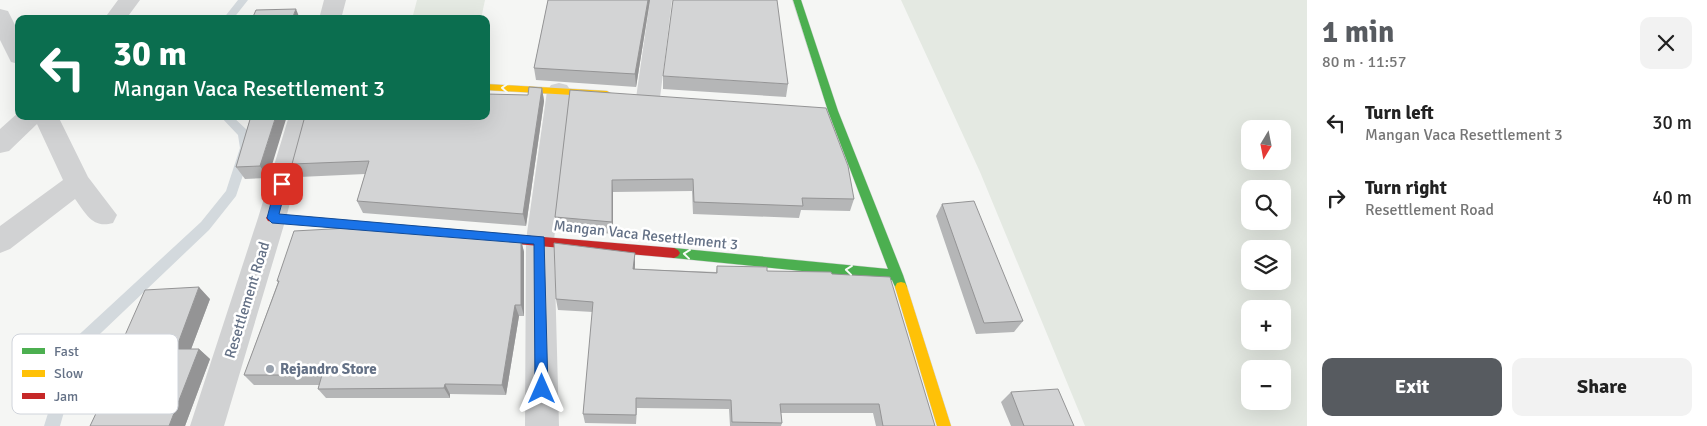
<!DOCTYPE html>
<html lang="en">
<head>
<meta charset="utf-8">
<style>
  body { margin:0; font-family:Signika,sans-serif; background:#f2f2f2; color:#222; height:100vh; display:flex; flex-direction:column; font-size:19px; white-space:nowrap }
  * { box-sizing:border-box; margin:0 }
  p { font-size:16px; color:#767676 }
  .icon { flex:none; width:28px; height:28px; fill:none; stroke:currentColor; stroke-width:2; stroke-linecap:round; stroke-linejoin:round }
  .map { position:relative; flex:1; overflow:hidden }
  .sheet { display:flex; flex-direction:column; background:#fff; width:400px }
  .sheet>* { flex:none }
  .top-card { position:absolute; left:15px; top:15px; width:475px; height:105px; border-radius:10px; box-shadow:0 5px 20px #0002; background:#0b6e4f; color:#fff; overflow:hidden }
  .needle { width:32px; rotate:190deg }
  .controls { position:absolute; left:1241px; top:120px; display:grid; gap:10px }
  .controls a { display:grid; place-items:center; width:50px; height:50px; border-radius:10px; background:#fff; box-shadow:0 5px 20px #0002; font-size:25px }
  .pin { position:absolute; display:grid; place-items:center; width:42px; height:42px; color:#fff; margin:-21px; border-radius:10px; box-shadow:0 2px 8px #0006 }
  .me { position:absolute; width:55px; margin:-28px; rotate:0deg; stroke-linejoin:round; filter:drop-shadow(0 0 4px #0008) }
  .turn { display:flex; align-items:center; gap:18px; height:105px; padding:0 15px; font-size:22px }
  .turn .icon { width:65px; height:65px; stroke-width:2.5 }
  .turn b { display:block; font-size:35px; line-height:42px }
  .round { display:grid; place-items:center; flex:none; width:52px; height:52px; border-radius:10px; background:#f2f2f2 }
  .headline { display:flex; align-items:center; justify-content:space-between; height:85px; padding:0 15px }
  h1 { font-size:30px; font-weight:700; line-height:38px; color:#575b60 }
  .cta { display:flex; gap:10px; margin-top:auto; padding:10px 15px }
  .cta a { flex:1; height:58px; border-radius:10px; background:#575b60; color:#fff; font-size:20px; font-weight:700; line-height:58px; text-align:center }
  .cta a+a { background:#f2f2f2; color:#222 }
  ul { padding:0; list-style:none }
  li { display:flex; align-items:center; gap:15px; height:75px; padding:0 15px }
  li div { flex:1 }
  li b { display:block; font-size:19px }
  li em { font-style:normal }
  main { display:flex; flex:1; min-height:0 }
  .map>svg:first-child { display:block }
</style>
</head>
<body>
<main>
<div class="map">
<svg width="1307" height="426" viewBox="0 0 1307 426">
  <rect width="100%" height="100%" fill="#f5f6f4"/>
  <!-- green -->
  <path fill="#e4e9e2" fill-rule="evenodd" d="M417,0H485L481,19H412Z
    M901,0H1307V426H1085L980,172ZM1250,129H1282V161H1250ZM1250,189H1282V221H1250ZM1250,249H1282V281H1250ZM1250,309H1282V341H1250ZM1250,369H1282V401H1250Z"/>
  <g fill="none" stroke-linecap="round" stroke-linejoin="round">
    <!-- stream -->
    <path fill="#d3d9dd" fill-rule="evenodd" d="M238,0H248L233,19H223Z
      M220,116H232L247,130L252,148L236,196L209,230L81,352L60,426H44L70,343L201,222L226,191L240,148L238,135Z"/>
    <defs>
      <path id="fast" d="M793,0H801L838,111L903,275L907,287L905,291L901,292L897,291L892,280L674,258L670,256L668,253L670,250L674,248L888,269L828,111Z"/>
      <path id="slow" d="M486,84L607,91L612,94L607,97L486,90Z
        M901,282L905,283L907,287L951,426H937L895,287L897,283Z"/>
      <path id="jam" d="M272,214L674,248L678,250L680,253L678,256L674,258L272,222L268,221L266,218L268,215Z"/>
    </defs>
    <!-- fast casing -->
    <use href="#fast" stroke="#d2d4d4" stroke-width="1"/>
    <!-- slow casing -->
    <use href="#slow" stroke="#d2d4d4" stroke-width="1"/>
    <!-- jam casing -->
    <use href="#jam" stroke="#d2d4d4" stroke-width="1"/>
    <!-- street -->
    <path fill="#d1d2d3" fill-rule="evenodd" d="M118,0H140L126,19H104Z
      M324,0H346L341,19H319Z
      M650,0H672L660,98L656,104L648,106L640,104L636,98Z
      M0,9L8,11L19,33V64L11,62L0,40Z
      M559,83L567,85L571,91L554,240L559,426H525L526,240L547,91L551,85Z
      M19,112V116H58L88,177L117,215L113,223C93,229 86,214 75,199L10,249L0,253V226L63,180L37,124L9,151L0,153V129Z
      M289,116H313L286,218L224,426H190L258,218Z"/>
    <!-- fast -->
    <use href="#fast" fill="#4caf50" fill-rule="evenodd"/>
    <!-- slow -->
    <use href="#slow" fill="#ffc107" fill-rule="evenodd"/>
    <!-- jam -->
    <use href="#jam" fill="#c62828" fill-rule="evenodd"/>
  </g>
  <!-- wall -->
  <path fill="#b5b6b7" d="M548,0H650L636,87L536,80L534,68Z
    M663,76L788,84L786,97L663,89Z
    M542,88L544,101L526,226L363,213L357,201L365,174L299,177L292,164L528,95Z
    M570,90L854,199L850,211L801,210L799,218L693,214L692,191L613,192V234L557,229L555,217Z
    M251,116L268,178L245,179L236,167Z
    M942,204L1023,321L1014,332L976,334L936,216Z
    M521,240L524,252V316H519L506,395L450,394V398H326L318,389L319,385H254L244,375L278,282L277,281Z
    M635,253V269L716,272L717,266L767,271L832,274L935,426H876L873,413H781L782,423L781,426H730L729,409L637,408L636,424L585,423L583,414L593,312L558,310L556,299Z
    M210,299L191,349H199L210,359L185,426H90L97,411L88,405L118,351Z
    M1011,392L1074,426H1011L1001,402Z"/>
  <!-- shaded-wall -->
  <path fill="#949495" d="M648,0H650L636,87L635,74Z
    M296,9L300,19H292Z
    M542,88L544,101L526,226L523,214Z
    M276,116H287L268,178L260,166Z
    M612,180L613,192V234L612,222Z
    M521,240L524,252V316L521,305Z
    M635,253V264L634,280L633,269Z
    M199,287L210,299L187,360L176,349Z
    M515,305L519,316L506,395L502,385Z
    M199,349L210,359L185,426H169Z
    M445,384L450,394V398L444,388Z"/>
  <!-- building -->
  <path fill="#d3d4d5" stroke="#949495" d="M548,0H648L635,74L534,68Z
    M673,0H777L788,84L663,76Z
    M296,9L292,19H252L256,10Z
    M529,87L542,88L523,214L357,201L369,161L292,164L305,116H486V94L528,95Z
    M570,90L826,108L848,166L854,199L802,198L803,206L694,202L693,179L612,180V222L555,217Z
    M251,116H276L260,166L236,167Z
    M974,201L1023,321L984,323L942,204Z
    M350,226L521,240V305H515L502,385L445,384L444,388L318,389L322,375H244L279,281H277L294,231L349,228Z
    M554,243L635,253L633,269L717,273V266L767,267V271L831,272L832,274L890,277L935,426H883L879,404H780L782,423L732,422L731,400L636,398V415L583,414L593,302L556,299Z
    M199,287L176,349H199L169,426H90L100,405H88L115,351H118L145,290Z
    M1058,389L1074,426H1024L1011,392Z"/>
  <!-- one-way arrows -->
  <defs><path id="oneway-chevron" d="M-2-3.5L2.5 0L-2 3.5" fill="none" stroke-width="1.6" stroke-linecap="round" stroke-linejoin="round" transform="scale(1.25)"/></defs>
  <g stroke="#f6fbf6">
    <use href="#oneway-chevron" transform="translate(505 88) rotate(-177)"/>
    <use href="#oneway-chevron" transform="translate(687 254) rotate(-174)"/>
    <use href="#oneway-chevron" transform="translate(849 270) rotate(-174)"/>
  </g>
  <!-- route -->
  <path fill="#1a73e8" stroke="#114b97" d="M282,180L287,184L279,214L544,237L548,389L546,393L542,395L537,393L535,389L534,244L272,223L267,218L276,184Z"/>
  <!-- markers -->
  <circle fill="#97a0ac" stroke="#fff" stroke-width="2" cx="270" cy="369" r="5"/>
  <g text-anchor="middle" stroke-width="5" stroke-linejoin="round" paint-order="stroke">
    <!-- street labels -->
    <g font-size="15" fill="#647186" stroke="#fff">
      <text transform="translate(646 235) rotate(6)" y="5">Mangan Vaca Resettlement 3</text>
      <text transform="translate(247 300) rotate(-73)" y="5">Resettlement Road</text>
    </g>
    <!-- poi labels -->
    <g font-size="15" font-weight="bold" fill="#647186" stroke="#fff" text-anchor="start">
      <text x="280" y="374">Rejandro Store</text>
    </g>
  </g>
  <!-- legend -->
  <rect x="12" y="334" width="166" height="80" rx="8" fill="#fff" stroke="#d0d4db" stroke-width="1"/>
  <rect x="22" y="348" width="23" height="6" fill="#4caf50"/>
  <rect x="22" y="370" width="23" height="7" fill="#ffc107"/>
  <rect x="22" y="393" width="23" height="6" fill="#c62828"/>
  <g font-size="14" fill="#647186">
    <text x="54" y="356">Fast</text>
    <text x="54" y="378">Slow</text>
    <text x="54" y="401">Jam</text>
  </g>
</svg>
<div class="controls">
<a><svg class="needle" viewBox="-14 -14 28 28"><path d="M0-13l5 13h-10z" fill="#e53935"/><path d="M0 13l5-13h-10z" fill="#767676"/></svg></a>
<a><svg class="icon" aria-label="search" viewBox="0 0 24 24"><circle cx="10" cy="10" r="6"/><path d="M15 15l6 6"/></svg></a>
<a><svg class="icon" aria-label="layers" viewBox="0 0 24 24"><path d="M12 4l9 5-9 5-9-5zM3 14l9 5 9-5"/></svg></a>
<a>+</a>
<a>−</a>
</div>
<div class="pin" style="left:282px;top:184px;background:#d93025"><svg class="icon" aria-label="arrive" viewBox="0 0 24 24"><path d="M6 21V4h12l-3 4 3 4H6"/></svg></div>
<svg class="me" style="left:542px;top:389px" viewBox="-20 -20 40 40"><path d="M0-17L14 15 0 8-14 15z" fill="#1a73e8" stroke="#fff" stroke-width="4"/></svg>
<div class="top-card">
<div class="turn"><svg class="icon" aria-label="left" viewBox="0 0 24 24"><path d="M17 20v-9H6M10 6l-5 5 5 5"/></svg><div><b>30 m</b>Mangan Vaca Resettlement 3</div></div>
</div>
</div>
<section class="sheet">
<div class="headline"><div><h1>1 min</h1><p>80 m · 11:57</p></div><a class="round"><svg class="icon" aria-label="close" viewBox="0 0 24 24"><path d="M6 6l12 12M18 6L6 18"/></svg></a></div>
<ul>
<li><svg class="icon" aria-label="left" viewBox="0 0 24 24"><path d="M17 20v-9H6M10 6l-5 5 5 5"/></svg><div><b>Turn left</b><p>Mangan Vaca Resettlement 3</p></div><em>30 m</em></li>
<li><svg class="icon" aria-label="right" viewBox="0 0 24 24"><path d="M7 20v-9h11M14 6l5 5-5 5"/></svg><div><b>Turn right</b><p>Resettlement Road</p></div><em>40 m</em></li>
</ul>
<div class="cta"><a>Exit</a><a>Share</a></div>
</section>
</main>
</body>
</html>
